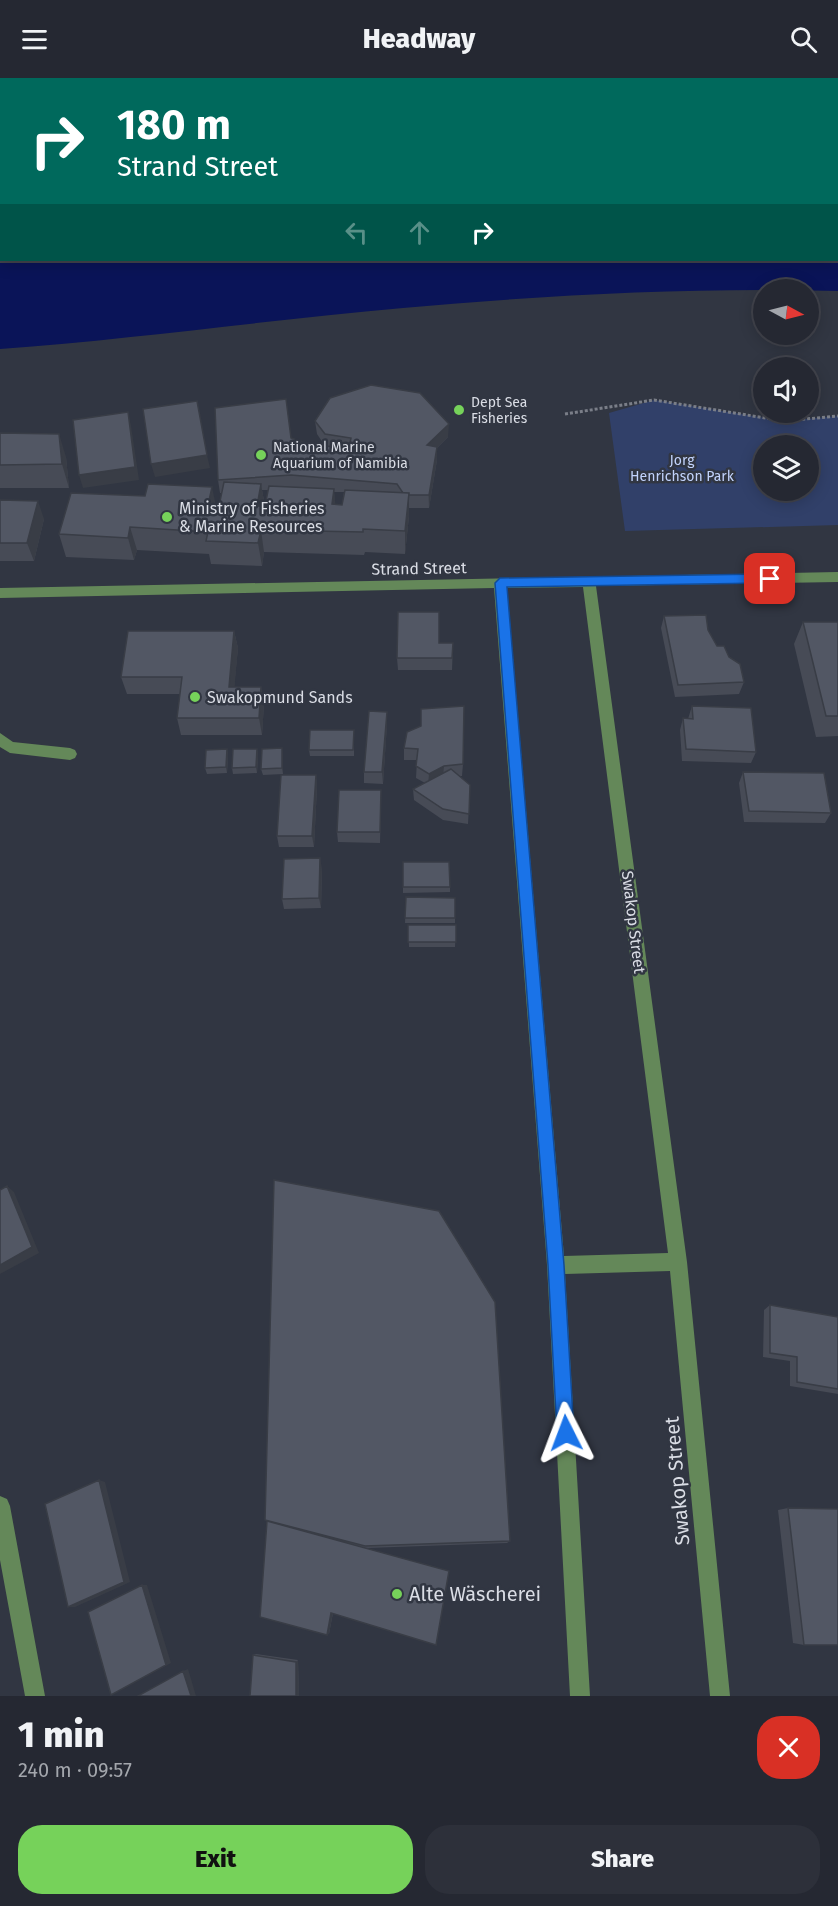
<!DOCTYPE html>
<html lang="en">
<head>
<meta charset="utf-8">
<style>
  body { margin:0; font-family:"Fira Sans",sans-serif; background:#2d303a; color:#f1f3f6; height:100vh; display:flex; flex-direction:column; font-size:22px; white-space:nowrap }
  * { box-sizing:border-box; margin:0 }
  p { font-size:20px; color:#a3a6ac }
  .icon { flex:none; width:33px; height:33px; fill:none; stroke:currentColor; stroke-width:2; stroke-linecap:round; stroke-linejoin:round }
  .map { position:relative; height:1618px; overflow:hidden }
  .side { display:flex; flex-direction:column; background:#252832; flex:1 }
  .side>* { flex:none }
  .hud { position:absolute; left:0px; top:0px; width:838px; height:183px; box-shadow:0 3px 15px #0003,0 0 0 2px #42444d; background:#00695c; color:#fff; overflow:hidden }
  .needle { width:39px; rotate:97deg }
  .fabs { position:absolute; left:753px; top:201px; display:grid; gap:12px }
  .fabs a { display:grid; place-items:center; width:66px; height:66px; border-radius:50%; background:#252832; box-shadow:0 3px 15px #0003,0 0 0 2px #42444d; font-size:30px }
  .pin { position:absolute; display:grid; place-items:center; width:51px; height:51px; color:#fff; margin:-26px; border-radius:12px; box-shadow:0 3px 9px #0006 }
  .me { position:absolute; width:66px; margin:-33px; rotate:357deg; stroke-linejoin:round; filter:drop-shadow(0 0 4px #0008) }
  .turn { display:flex; align-items:center; gap:21px; height:126px; padding:0 18px; font-size:27px }
  .turn .icon { width:78px; height:78px; stroke-width:2.5 }
  .turn b { display:block; font-size:42px; line-height:51px }
  .lanes { display:flex; align-items:center; height:57px; padding:0 18px; background:#0003; justify-content:center; gap:30px; direction:ltr }
  .lanes .off { opacity:.35 }
  .round { display:grid; place-items:center; flex:none; width:63px; height:63px; border-radius:24px; background:#2d303a }
  .head { display:flex; align-items:center; justify-content:space-between; height:102px; padding:0 18px }
  h1 { font-size:36px; font-weight:800; line-height:45px }
  .primary-button { display:flex; gap:12px; margin-top:auto; padding:12px 18px }
  .primary-button a { flex:1; height:69px; border-radius:24px; background:#76d25a; color:#111; font-size:24px; font-weight:800; line-height:69px; text-align:center }
  .primary-button a+a { background:#2d303a; color:#f1f3f6 }
  header { display:flex; justify-content:space-between; align-items:center; height:78px; padding:0 18px; background:#252832; font-size:27px; font-weight:800 }
  .map>svg:first-child { display:block }
</style>
</head>
<body>
<header><svg class="icon" aria-label="menu" viewBox="0 0 24 24"><path d="M4 6h16M4 12h16M4 18h16"/></svg>Headway<svg class="icon" aria-label="search" viewBox="0 0 24 24"><circle cx="10" cy="10" r="6"/><path d="M15 15l6 6"/></svg></header>
<div class="map">
<svg width="838" height="1618" viewBox="0 0 838 1618">
  <rect width="100%" height="100%" fill="#313642"/>
  <!-- green -->
  <path fill="#314069" fill-rule="evenodd" d="M654,322L784,343L838,338V447L625,453L609,335ZM764,368H808V412H764Z"/>
  <!-- water -->
  <path fill="#0a1458" fill-rule="evenodd" d="M0,0H838V213C694,209 547,217 403,230C268,242 135,261 0,271ZM2,2H837V182H2Z"/>
  <g fill="none" stroke-linecap="round" stroke-linejoin="round">
    <!-- path -->
    <path stroke="#7a7e88" stroke-width="3" stroke-dasharray="3 2" stroke-linecap="butt" d="M565,336L654,322L784,343L838,338"/>
    <!-- minor -->
    <path fill="#648859" fill-rule="evenodd" d="M838,494V504L596,508L687,1184L730,1618H710L670,1193L565,1196L590,1618H570L547,1187L494,510L0,520V510ZM583,509L668,1175L564,1178L507,510Z
      M0,655L13,664L70,670L75,672L77,676L75,680L70,682L10,675L0,669Z
      M0,1418L7,1421L10,1428L45,1618H25L0,1482Z"/>
  </g>
  <!-- wall -->
  <path fill="#474b56" fill-rule="evenodd" d="M315,343L448,359L437,370V382L429,430H409V438L405,476L365,474L364,477L264,474L262,488L211,486L209,476L137,472L134,482L66,479L59,456L219,428L222,415H220L218,402L291,360L312,367L325,368L317,356ZM262,412H268L265,428ZM334,414H344L342,427H335Z
    M0,355L66,379L69,410H0Z
    M0,422L44,441L34,483H0Z
    M664,538L708,552L717,568L729,579L744,604L739,616L675,619L661,550Z
    M803,544H838V658L816,659L794,566Z
    M234,553L238,570L234,609H261L264,626L262,657H181L177,640L180,616H127L121,599Z
    M439,565H453L452,592H398L397,580Z
    M692,628L756,674L751,685L682,683L680,652L683,640L688,641Z
    M387,634V646L383,706L364,705V694Z
    M421,648L463,686L462,698H459L470,707L468,746L443,742L414,722L413,711L425,705L416,700L417,682H404V670Z
    M354,652V678H310L309,672Z
    M227,671L228,677L227,695L207,696L205,690Z
    M257,671L258,677L257,695L233,696L232,690Z
    M283,676V696L263,697L261,691Z
    M743,694L831,735L825,745L744,744L739,705Z
    M316,697L317,709L314,769H279L277,758Z
    M381,723L380,765L338,764L337,754Z
    M403,784L450,809V814L403,815Z
    M322,791L321,830L284,831L282,821Z
    M406,819L455,820V845H405Z
    M408,847H456L455,869H409Z
    M770,1227L838,1239V1316L790,1308V1283L763,1279L764,1232Z
    M788,1430L804,1567L793,1565L778,1432Z
    M267,1443L510,1463L507,1465L367,1470L333,1535L329,1556Z
    M256,1576L298,1582L299,1618L253,1577Z"/>
  <!-- shaded-wall -->
  <path fill="#393d46" d="M128,334L131,348L139,402L83,410L79,397Z
    M449,346L448,359L437,370V382L429,430L427,367Z
    M59,356L66,379L69,410L62,386Z
    M207,377L210,390L155,399L151,386Z
    M261,406L265,429L257,428Z
    M212,409L217,433L208,427Z
    M334,411L336,434L332,426Z
    M409,415V438L405,476V453Z
    M38,423L44,441L34,483L27,465Z
    M130,449L137,472L134,482L128,460Z
    M261,452L264,474L262,488L258,465Z
    M234,553L238,570L233,626L229,609Z
    M261,609L264,626L262,657L259,640Z
    M387,634V646L383,706L382,694Z
    M282,670L283,676V696L282,690Z
    M227,671L228,677L227,695L226,689Z
    M257,671L258,677L257,695L256,689Z
    M444,688L443,699L428,707L429,696Z
    M316,697L317,709L314,769L312,758Z
    M320,780L322,791L321,830L319,820Z
    M7,1108L14,1114L39,1175L0,1196V1187Z
    M99,1402L105,1404L130,1504L75,1529H68Z
    M142,1507H147L171,1585L117,1614L111,1617Z
    M333,1534L329,1556L327,1557L331,1535Z
    M298,1582L299,1618H296V1584Z
    M188,1591L196,1618H191L183,1593Z"/>
  <!-- building -->
  <path fill="#525764" stroke="#393d46" stroke-width="1.5" d="M371,307L420,315L449,346L427,367L437,369L429,417H409V415H403L397,406L291,397L218,402L215,330L286,321L291,360L312,367L349,370L351,360L325,356L315,343L330,320Z
    M197,323L207,377L151,386L143,331Z
    M128,334L135,389L79,397L73,342Z
    M0,355L59,356L62,386L0,387Z
    M224,404L261,406L257,428H265L269,408L334,411L332,426L342,427L345,412L409,415L405,453L363,451V454L261,452L258,465L206,463L208,454L130,449L128,460L59,456L71,415L145,418L148,406L212,409L208,427L219,428Z
    M0,422L38,423L27,465H0Z
    M398,534H439V565H453L452,580H397Z
    M706,537L708,552L717,568H724L729,579L740,586L744,604L678,607L664,538Z
    M803,544H838V638H826Z
    M128,553H234L229,609H261L259,640H177L182,599H121Z
    M464,628L463,686L444,688L429,696L416,688L418,671L404,670L407,654L421,648V631Z
    M692,628L751,630L756,674L686,671L683,640L693,641Z
    M369,633L387,634L382,694H364Z
    M310,652H354L353,672H309Z
    M282,670V690L261,691L262,671Z
    M227,671L226,689L205,690L206,672Z
    M233,671H257L256,689L232,690Z
    M451,691L470,707L469,736L443,731L413,711Z
    M743,694L824,695L831,735L749,733Z
    M281,697H316L312,758H277Z
    M339,712H381L380,754H337Z
    M320,780L319,820L282,821L284,781Z
    M403,784H449L450,809H403Z
    M406,819L455,820V840H405Z
    M408,847H456V864H408Z
    M274,1102L439,1133L495,1224L510,1463L365,1468L265,1442Z
    M7,1108L32,1169L0,1187V1112Z
    M770,1227L838,1239V1311L797,1304V1279L770,1275Z
    M99,1402L124,1504L68,1529L45,1426Z
    M788,1430L838,1431V1567H804Z
    M267,1443L449,1493L436,1567L331,1535L327,1557L260,1539Z
    M142,1507L166,1587L111,1617L88,1534Z
    M253,1577L296,1584V1618H250Z
    M183,1593L191,1618H138Z"/>
  <!-- route -->
  <path fill="#1a73e8" stroke="#114b97" stroke-width="1.5" d="M770,496L776,501L770,505L507,509L564,1187L574,1355L572,1361L566,1363L559,1361L557,1355L548,1187L495,505L500,500Z"/>
  <!-- markers -->
  <g fill="#76d25a" stroke="#313642" stroke-width="2">
    <circle cx="459" cy="332" r="6"/>
    <circle cx="261" cy="377" r="6"/>
    <circle cx="167" cy="439" r="6"/>
    <circle cx="195" cy="619" r="6"/>
    <circle cx="397" cy="1516" r="6"/>
  </g>
  <g text-anchor="middle" stroke-width="5" stroke-linejoin="round" paint-order="stroke">
    <!-- far-poi labels -->
    <g font-size="14" fill="#dadde5" stroke="#313642" text-anchor="start">
      <text x="471" y="329">Dept Sea<tspan x="471" dy="16">Fisheries</tspan></text>
      <text x="273" y="374">National Marine<tspan x="273" dy="16">Aquarium of Namibia</tspan></text>
    </g>
    <!-- far-park labels -->
    <g font-size="14" fill="#c2d3fc" stroke="#313642">
      <text x="682" y="387">Jorg<tspan x="682" dy="16">Henrichson Park</tspan></text>
    </g>
    <!-- poi labels -->
    <g font-size="16" fill="#dadde5" stroke="#313642" text-anchor="start">
      <text x="179" y="436">Ministry of Fisheries<tspan x="179" dy="18">&amp; Marine Resources</tspan></text>
      <text x="207" y="625">Swakopmund Sands</text>
    </g>
    <!-- street labels -->
    <g font-size="16" fill="#dadde5" stroke="#313642">
      <text transform="translate(419 490) rotate(-1)" y="6">Strand Street</text>
      <text transform="translate(634 844) rotate(83)" y="6">Swakop Street</text>
    </g>
    <!-- near-street labels -->
    <g font-size="20" fill="#dadde5" stroke="#313642">
      <text transform="translate(677 1403) rotate(-95)" y="7">Swakop Street</text>
    </g>
    <!-- near-poi labels -->
    <g font-size="20" fill="#dadde5" stroke="#313642" text-anchor="start">
      <text x="409" y="1523">Alte Wäscherei</text>
    </g>
  </g>
</svg>
<div class="fabs">
<a><svg class="needle" viewBox="-14 -14 28 28"><path d="M0-13l5 13h-10z" fill="#e53935"/><path d="M0 13l5-13h-10z" fill="#a3a6ac"/></svg></a>
<a><svg class="icon" aria-label="sound" viewBox="0 0 24 24"><path d="M4 9h4l5-4v14l-5-4H4zM17 9q2 3 0 6"/></svg></a>
<a><svg class="icon" aria-label="layers" viewBox="0 0 24 24"><path d="M12 4l9 5-9 5-9-5zM3 14l9 5 9-5"/></svg></a>
</div>
<div class="pin" style="left:770px;top:501px;background:#d93025"><svg class="icon" aria-label="arrive" viewBox="0 0 24 24"><path d="M6 21V4h12l-3 4 3 4H6"/></svg></div>
<svg class="me" style="left:566px;top:1355px" viewBox="-20 -20 40 40"><path d="M0-17L14 15 0 8-14 15z" fill="#1a73e8" stroke="#fff" stroke-width="4"/></svg>
<div class="hud">
<div class="turn"><svg class="icon" aria-label="right" viewBox="0 0 24 24"><path d="M7 20v-9h11M14 6l5 5-5 5"/></svg><div><b>180 m</b>Strand Street</div></div>
<div class="lanes"><svg class="icon off" aria-label="left" viewBox="0 0 24 24"><path d="M17 20v-9H6M10 6l-5 5 5 5"/></svg><svg class="icon off" aria-label="ahead" viewBox="0 0 24 24"><path d="M12 20V5M6 11l6-6 6 6"/></svg><svg class="icon" aria-label="right" viewBox="0 0 24 24"><path d="M7 20v-9h11M14 6l5 5-5 5"/></svg></div>
</div>
</div>
<section class="side">
<div class="head"><div><h1>1 min</h1><p>240 m · 09:57</p></div><a class="round" style="background:#d93025;color:#fff"><svg class="icon" aria-label="close" viewBox="0 0 24 24"><path d="M6 6l12 12M18 6L6 18"/></svg></a></div>
<div class="primary-button"><a>Exit</a><a>Share</a></div>
</section>
</body>
</html>
